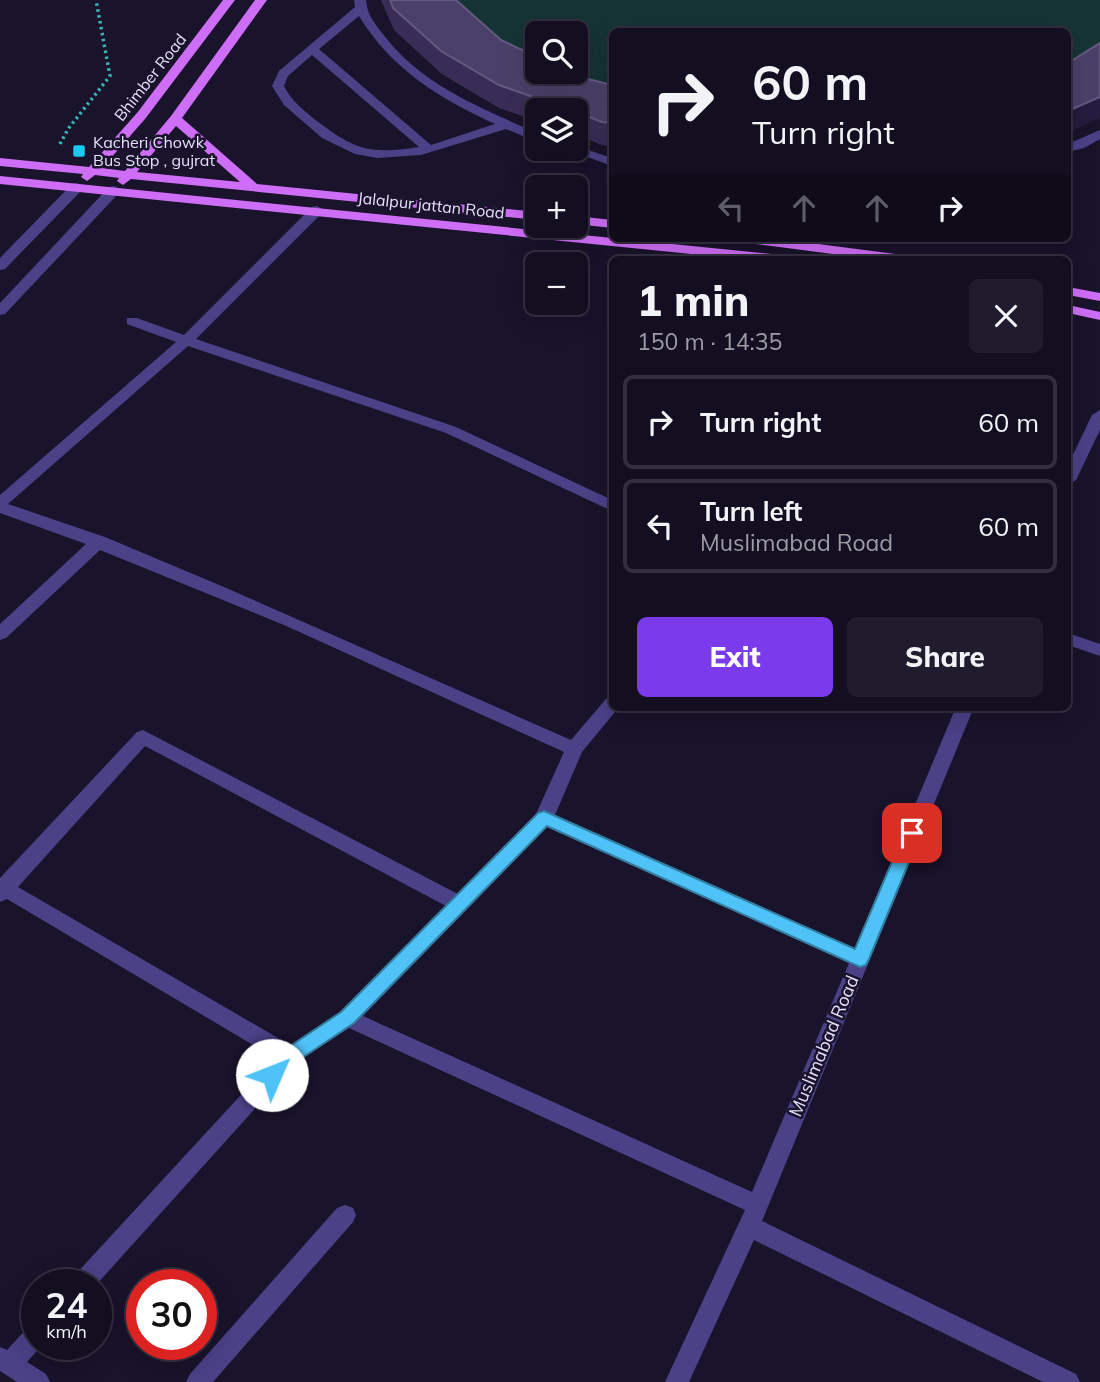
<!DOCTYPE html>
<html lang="en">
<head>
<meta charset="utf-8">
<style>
  body { margin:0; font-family:Mulish,sans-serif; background:#201c2d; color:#f1f3f6; height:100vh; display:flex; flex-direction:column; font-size:26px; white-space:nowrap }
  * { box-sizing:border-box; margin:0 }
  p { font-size:23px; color:#9d9ca5 }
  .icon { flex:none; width:38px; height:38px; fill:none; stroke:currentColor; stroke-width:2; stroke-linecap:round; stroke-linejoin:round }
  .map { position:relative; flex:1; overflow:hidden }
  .drawer { position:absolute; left:609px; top:256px; width:462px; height:455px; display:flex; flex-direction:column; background:#130e20; border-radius:10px; box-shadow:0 7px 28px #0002,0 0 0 2px #322e3e }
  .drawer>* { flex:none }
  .hud { position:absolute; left:609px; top:28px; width:462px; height:214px; border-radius:10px; box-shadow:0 7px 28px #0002,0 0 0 2px #322e3e; background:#130e20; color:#f1f3f6; overflow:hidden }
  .tools { position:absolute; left:525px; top:21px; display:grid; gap:14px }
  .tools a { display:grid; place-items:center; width:63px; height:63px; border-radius:10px; background:#130e20; box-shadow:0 7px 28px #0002,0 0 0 2px #322e3e; font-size:35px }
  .speed { position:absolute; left:21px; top:1269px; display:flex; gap:14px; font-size:35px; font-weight:700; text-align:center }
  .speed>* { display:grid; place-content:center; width:91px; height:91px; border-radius:50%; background:#130e20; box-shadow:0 7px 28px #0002,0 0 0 2px #322e3e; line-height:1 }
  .speed small { font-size:18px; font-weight:400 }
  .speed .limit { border:10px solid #d22; background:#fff; color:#111 }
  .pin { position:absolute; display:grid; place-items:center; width:60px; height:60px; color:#fff; margin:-30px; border-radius:14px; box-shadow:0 4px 10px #0006 }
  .me { position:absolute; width:77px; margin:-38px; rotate:46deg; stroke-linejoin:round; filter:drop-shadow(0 0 5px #0008) }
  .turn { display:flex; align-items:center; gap:24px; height:147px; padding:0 28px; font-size:32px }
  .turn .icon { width:91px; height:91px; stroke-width:2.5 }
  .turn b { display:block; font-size:49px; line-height:60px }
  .lanes { display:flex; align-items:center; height:66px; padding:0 28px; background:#0003; justify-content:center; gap:35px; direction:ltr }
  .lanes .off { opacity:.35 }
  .round { display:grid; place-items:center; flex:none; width:74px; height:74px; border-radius:10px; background:#201c2d }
  .summary { display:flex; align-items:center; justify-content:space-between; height:119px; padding:0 28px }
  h1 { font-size:42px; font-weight:800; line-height:52px }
  .action { display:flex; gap:14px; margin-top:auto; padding:14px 28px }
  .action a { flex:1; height:80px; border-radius:10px; background:#7c3aed; color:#fff; font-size:28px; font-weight:800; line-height:80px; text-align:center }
  .action a+a { background:#201c2d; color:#f1f3f6 }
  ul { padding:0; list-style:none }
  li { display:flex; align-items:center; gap:21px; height:94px; margin:0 14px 10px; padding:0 14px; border:4px solid #322e3e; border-radius:10px }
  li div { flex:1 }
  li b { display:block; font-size:26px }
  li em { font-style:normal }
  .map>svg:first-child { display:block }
</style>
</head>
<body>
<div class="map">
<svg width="1100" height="1382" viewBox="0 0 1100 1382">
  <rect width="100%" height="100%" fill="#19132b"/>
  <!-- green -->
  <path fill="#163335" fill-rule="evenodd" d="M381,0H1100V118L1068,132V32H612V147L576,110H537V121L499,108L442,74L394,30ZM537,33H576V72H537Z"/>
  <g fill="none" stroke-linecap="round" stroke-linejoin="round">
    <!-- path -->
    <path stroke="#39b4b7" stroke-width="3.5" stroke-dasharray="2.5 3.5" stroke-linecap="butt" d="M60,144L68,129L110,76L96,0"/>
    <!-- minor -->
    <path fill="#4a4187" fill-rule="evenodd" d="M354,0H366C367,14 374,23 383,34C421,85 481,108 537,133V142L506,129L421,155L377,158L355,154L322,138L284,105L272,86L279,71L355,7ZM359,16C391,69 440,99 495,124L431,145L319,49ZM312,55L419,147C366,155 354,149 313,118C301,108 291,100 284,86L288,76Z
      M1100,130V139L1084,148L1068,152V144Z
      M576,146L612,158V166L566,149H576Z
      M77,183L84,187L82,190L5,269L0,270V258L72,184Z
      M114,186L121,190L119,193L5,314L0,315V303L109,187Z
      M317,206L324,210L322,213L196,339L456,427L612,500V511L446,433L188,346L8,504L105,537L224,587L571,740L606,699L612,698V707H619L582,752L555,815L855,948L956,707H974L762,1221L1076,1374L1080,1382H1043L754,1240L689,1382H665L745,1210L349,1028L297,1062L96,1285L71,1284L74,1276L275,1058L7,899L0,902V878L137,732L143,730L458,894L536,814L564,752L284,625L100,550L6,638L0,640V624L86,544L0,513V495L176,342L127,324V318H137L184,335L312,207ZM145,746L446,906L341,1012L290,1045L18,887ZM547,827L849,963L752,1192L363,1016Z
      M1100,410V430L1076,480L1068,485V465L1092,415Z
      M1068,633L1100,644V656L1068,645Z
      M345,1205L353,1208L356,1215L353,1222L213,1382H186L190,1374L337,1208Z
      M37,1323V1344H43L27,1362L46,1374L50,1382H17L0,1371V1347L7,1350L29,1326Z"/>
    <!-- major -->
    <path fill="#ce6df6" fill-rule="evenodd" d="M223,0H235L145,119L102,168L125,171L171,116L255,0H267L182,118L257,184L537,212V220L131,179L123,185L117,181L119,178L95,175L87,181L81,177L83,174L0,166V158L89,167L137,113ZM176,126L240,182L137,172Z
      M0,176L781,255L788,259H741L0,184Z
      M576,216L612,220V228L576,224Z
      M734,238H772L903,255L910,259H871L741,242Z
      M1068,287L1100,293V301L1068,295Z
      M1068,305L1100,312V320L1068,313Z"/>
  </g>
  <!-- wall -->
  <path fill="#392d57" d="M381,0H456L501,40L580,77L612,85V147L602,145L576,135V110H537V121L499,108L442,74L394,30Z"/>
  <!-- shaded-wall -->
  <path fill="#241b3e" d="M1100,97V118L1068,132V111Z"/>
  <!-- building -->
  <path fill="#4b4069" stroke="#645980" stroke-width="2" d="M390,0H456L501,40L537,57V72H569L580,77L612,85V123L602,122L576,112V110H570L499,85L441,51L393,8Z
    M1100,43V97L1068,111V63Z"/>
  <!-- route -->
  <path fill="#4fc3f7" stroke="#337fa1" stroke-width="2" d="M544,811L855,949L906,829H918L921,833L869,959L866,965L860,967L547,826L354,1023L296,1062L279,1081L272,1084L265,1081L263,1075L283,1051L341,1012L538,813Z"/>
  <!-- markers -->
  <rect fill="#18c9f0" stroke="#19132b" stroke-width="2.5" x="72" y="144" width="14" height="14" rx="3.5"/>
  <g text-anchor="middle" stroke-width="5" stroke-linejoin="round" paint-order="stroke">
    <!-- far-street labels -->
    <g font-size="16" fill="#e5dffd" stroke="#19132b">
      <text transform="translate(150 77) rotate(-52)" y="6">Bhimber Road</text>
      <text transform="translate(431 205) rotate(6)" y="6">Jalalpur jattan Road</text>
    </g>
    <!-- far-poi labels -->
    <g font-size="16" fill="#e5dffd" stroke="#19132b" text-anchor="start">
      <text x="93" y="148">Kacheri Chowk<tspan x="93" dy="18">Bus Stop , gujrat</tspan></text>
    </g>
    <!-- street labels -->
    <g font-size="18" fill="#e5dffd" stroke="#19132b">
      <text transform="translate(824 1046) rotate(-67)" y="6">Muslimabad Road</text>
    </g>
  </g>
</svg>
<div class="tools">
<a><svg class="icon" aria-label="search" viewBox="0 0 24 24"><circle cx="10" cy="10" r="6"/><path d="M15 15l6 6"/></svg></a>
<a><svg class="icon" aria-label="layers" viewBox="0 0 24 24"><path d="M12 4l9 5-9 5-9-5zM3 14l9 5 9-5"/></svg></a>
<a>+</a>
<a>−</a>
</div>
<div class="speed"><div>24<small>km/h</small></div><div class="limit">30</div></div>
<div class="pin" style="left:912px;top:833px;background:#d93025"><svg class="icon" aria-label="arrive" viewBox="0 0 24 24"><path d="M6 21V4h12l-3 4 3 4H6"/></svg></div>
<svg class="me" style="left:272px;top:1075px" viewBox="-20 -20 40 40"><circle r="19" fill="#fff"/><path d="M0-13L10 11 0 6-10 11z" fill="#4fc3f7"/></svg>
<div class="hud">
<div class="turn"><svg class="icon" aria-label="right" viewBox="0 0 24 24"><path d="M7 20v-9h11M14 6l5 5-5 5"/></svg><div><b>60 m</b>Turn right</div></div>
<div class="lanes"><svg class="icon off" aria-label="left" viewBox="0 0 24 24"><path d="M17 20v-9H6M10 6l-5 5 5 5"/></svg><svg class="icon off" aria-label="ahead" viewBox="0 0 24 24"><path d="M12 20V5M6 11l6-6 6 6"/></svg><svg class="icon off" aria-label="ahead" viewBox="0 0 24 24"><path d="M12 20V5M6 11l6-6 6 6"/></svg><svg class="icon" aria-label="right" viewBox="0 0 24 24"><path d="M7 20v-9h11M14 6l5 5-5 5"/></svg></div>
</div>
<section class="drawer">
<div class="summary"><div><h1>1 min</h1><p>150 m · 14:35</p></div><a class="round"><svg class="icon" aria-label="close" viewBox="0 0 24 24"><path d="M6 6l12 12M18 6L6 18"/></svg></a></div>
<ul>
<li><svg class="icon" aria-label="right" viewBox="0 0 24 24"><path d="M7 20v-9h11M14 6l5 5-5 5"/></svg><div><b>Turn right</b></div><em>60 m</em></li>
<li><svg class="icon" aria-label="left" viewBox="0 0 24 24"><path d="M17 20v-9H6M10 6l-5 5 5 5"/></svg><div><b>Turn left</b><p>Muslimabad Road</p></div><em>60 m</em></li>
</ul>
<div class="action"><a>Exit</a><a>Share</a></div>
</section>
</div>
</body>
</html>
